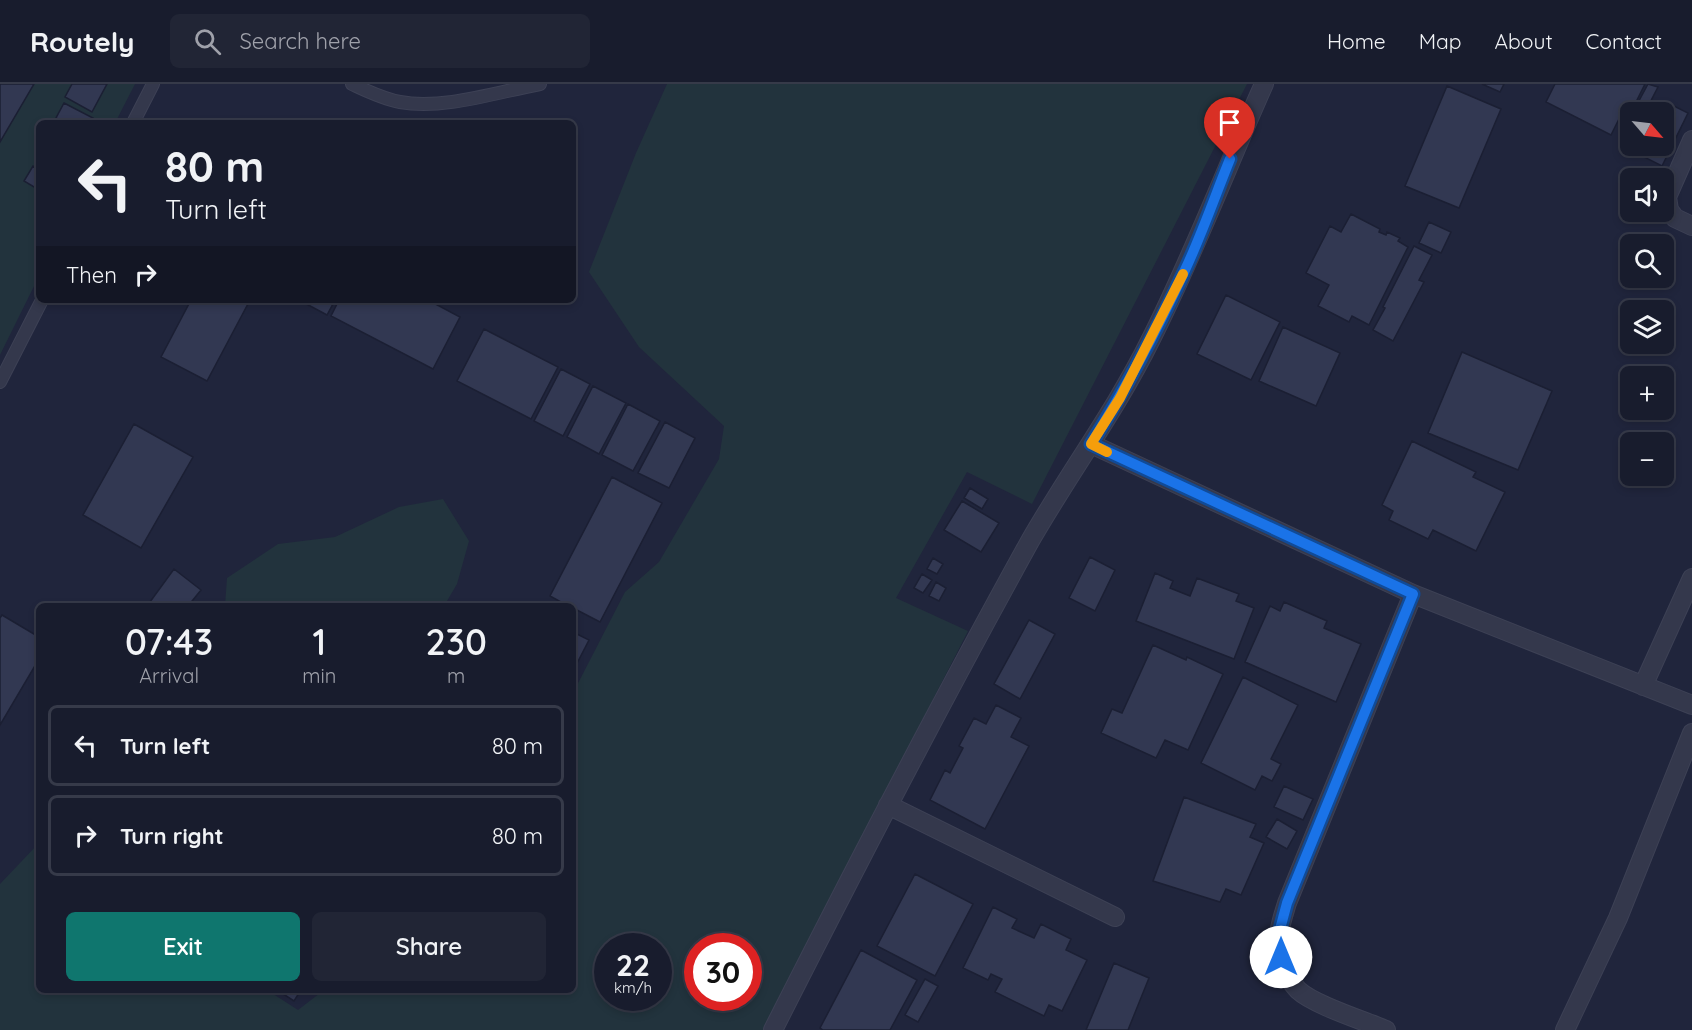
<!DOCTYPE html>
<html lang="en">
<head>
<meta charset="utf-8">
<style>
  body { margin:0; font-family:Quicksand,sans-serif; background:#212535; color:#f1f3f6; height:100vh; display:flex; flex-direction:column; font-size:22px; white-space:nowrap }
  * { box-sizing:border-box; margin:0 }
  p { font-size:20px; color:#9fa1aa }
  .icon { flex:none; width:33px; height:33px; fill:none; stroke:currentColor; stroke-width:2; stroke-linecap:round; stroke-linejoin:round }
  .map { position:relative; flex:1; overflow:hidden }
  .panel { position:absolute; left:36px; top:519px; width:540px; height:390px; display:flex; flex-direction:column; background:#181c2d; border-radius:9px; box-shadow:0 3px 9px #0003,0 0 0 2px #363a49 }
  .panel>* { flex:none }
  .banner { position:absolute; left:36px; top:36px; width:540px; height:183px; border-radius:9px; box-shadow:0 3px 9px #0003,0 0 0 2px #363a49; background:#181c2d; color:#f1f3f6; overflow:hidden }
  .needle { width:39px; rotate:118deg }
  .tools { position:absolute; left:1620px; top:18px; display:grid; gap:12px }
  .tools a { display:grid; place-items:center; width:54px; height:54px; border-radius:9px; background:#181c2d; box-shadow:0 3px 9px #0003,0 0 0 2px #363a49; font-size:30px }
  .speed { position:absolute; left:594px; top:849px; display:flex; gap:12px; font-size:30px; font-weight:700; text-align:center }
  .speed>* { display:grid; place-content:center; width:78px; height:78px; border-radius:50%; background:#181c2d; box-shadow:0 3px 9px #0003,0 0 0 2px #363a49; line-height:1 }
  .speed small { font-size:15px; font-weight:400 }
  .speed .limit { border:9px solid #d22; background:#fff; color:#111 }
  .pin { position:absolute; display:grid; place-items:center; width:51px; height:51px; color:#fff; margin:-62px -26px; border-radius:50% 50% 50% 0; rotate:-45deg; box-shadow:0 0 6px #0007 }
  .pin .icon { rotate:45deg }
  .me { position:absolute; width:66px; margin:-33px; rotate:0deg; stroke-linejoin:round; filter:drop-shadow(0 0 4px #0008) }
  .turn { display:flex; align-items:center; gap:21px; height:126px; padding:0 30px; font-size:27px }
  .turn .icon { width:78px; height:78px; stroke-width:2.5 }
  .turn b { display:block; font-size:42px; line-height:51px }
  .then { display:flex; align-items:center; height:57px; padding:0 30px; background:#0003; gap:12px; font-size:22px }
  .eta { display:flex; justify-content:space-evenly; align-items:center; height:102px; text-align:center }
  .eta b { font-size:36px; font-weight:600; line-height:42px }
  .primary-button { display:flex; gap:12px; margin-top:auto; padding:12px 30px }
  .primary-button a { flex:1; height:69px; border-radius:9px; background:#0f766e; color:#fff; font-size:24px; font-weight:600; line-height:69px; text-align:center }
  .primary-button a+a { background:#212535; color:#f1f3f6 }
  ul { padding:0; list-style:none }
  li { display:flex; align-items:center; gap:18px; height:81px; margin:0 12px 9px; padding:0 18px; border:3px solid #363a49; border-radius:9px }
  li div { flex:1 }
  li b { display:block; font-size:22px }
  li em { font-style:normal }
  header { display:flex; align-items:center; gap:36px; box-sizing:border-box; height:84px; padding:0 30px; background:#181c2d; border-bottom:2px solid #363a49 }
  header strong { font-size:28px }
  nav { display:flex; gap:33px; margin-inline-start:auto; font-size:21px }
  .search { width:420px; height:54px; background:#212535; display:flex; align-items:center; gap:15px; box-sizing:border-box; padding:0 21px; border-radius:9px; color:#9fa1aa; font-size:22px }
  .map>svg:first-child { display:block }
</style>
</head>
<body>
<header>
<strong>Routely</strong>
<div class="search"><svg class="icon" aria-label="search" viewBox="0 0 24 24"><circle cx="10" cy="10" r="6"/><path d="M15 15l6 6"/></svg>Search here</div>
<nav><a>Home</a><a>Map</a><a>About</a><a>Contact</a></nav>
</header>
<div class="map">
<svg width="1692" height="946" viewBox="0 0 1692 946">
  <rect width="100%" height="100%" fill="#20253c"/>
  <!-- green -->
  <path fill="#22333d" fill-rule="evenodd" d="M0,0H135L115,39H39V192L0,271Z
    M667,0H1247L1032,420L967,388L896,514L968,547L764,946H0V800L39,759V906H267L298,926L324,906H573V609L625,508L659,478L719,375L724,342L639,263L589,188L636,69ZM608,862H658V914H608ZM698,862H748V914H698Z
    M443,415L469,457L457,500L444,522H225L227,494L278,460L335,453L399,423Z"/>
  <!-- building -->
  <path fill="#323852" stroke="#1b1f33" stroke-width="1.5" d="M0,0H34L0,58Z
    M72,0H107L92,28L65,13Z
    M1482,0H1504L1500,8Z
    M1555,0H1645L1627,36L1620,33L1611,51L1546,18Z
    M1648,0L1658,3L1645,28H1633Z
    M1447,2L1501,25L1459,124L1405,102Z
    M64,19L93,34L90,39H65L56,34Z
    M1668,19L1688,29L1662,82L1642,72L1647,62H1664V29Z
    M33,82L39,86V106L24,97Z
    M1351,130L1380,145L1379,148L1386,151L1387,148L1400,154L1398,157L1408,163L1369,241L1352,232L1349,238L1318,222L1329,201L1306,189L1330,142L1341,148Z
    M1429,138L1451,148L1441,169L1419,159Z
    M1414,162L1432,171L1419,196L1424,198L1393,257L1373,246L1385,224L1383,223Z
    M1226,211L1280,238L1251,296L1197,270Z
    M191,216H250L207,297L161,273Z
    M299,216H335L327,231Z
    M339,216H428L460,233L433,285L331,232Z
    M1283,243L1340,269L1316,322L1259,297Z
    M484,245L558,283L531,335L457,297Z
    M1462,268L1552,307L1518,386L1428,349Z
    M561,285L590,300L563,352L534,337Z
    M593,302L626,319L599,370L567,353Z
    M628,320L660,337L633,387L602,371Z
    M665,338L695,354L669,404L638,389Z
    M134,340L193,373L141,464L83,431Z
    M1412,357L1476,388L1473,393L1505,408L1476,467L1433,446L1428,455L1389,436L1393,427L1382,421Z
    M612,393L662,419L600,538L573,524V522H568L550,512Z
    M970,404L988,415L982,425L964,414Z
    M962,417L999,439L981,468L944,446Z
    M1090,473L1115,486L1095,527L1069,514Z
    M933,474L943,480L937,490L927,485Z
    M174,485L201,506L188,522H147Z
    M1155,489L1173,497L1170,504L1190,512L1197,494L1239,510L1236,517L1254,524L1234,575L1136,537Z
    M922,490L932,496L923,509L914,504Z
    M936,498L946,504L939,517L929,512Z
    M1284,518L1327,537L1324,544L1361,560L1336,618L1245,578L1270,522L1280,527Z
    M2,531L39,553V575L0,641V534Z
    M1029,536L1055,550L1020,615L994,600Z
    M573,548L589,556L573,587Z
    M1153,561L1186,576L1187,573L1223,590L1188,666L1165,656L1156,674L1101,649L1112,625L1122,629Z
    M1243,593L1298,621L1271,675L1281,680L1272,697L1262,692L1255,706L1201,679Z
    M996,621L1021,634L1011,653L1029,662L985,745L930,716L945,686L950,689L963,664L959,662L974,634L986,640Z
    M1284,702L1313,715L1303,736L1274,723Z
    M1184,713L1256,740L1250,753L1264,759L1241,811L1226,805L1220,818L1153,797Z
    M1277,735L1297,747L1287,765L1266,753Z
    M915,790L973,820L935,892L877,862Z
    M993,823L1017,835L1012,844L1034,854L1041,840L1071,855L1066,866L1087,876L1062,927L1049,921L1044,932L995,908L1002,895L991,890L988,896L963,884Z
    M861,866L917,896L890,946H823L820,944Z
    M1114,879L1149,894L1128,946H1086Z
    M925,895L938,902L918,938L905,931Z
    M277,906H301L294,917Z"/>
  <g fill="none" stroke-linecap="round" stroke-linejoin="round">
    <defs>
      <path id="lane" d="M352,0C367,7 383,15 400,18C443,26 497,8 540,0
        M133,39L153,0
        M0,298L42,216"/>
      <path id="street" d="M1692,56L1667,113L1669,126L1675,134L1692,142
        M1091,360L1413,510L1692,621
        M1643,602L1692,494
        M888,721L1115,833
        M773,946C856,782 941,618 1030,457C1069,389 1116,326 1151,255C1193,172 1226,85 1264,0
        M1386,946C1365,937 1314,921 1298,906C1285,892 1278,869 1279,851C1280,840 1284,829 1287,819L1413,510
        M1565,946L1618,834L1692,649"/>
    </defs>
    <!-- lane casing -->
    <use href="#lane" stroke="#3d4155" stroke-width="14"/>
    <!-- street casing -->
    <use href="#street" stroke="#3d4155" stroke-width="20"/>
    <!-- lane -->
    <use href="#lane" stroke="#34384c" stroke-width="12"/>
    <!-- street -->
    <use href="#street" stroke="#34384c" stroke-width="18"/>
  </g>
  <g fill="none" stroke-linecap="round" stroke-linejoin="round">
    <defs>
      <path id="route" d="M1230,75C1215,112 1202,150 1185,186C1157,246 1126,304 1091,360L1413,510L1287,819L1279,849L1281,873"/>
    </defs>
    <!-- route casing -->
    <use href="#route" stroke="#114b97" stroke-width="15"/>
    <!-- route -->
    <use href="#route" stroke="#1a73e8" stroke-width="10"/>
    <!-- slow -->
    <path stroke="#f59e0b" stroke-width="10" d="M1107,368L1091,360L1120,314L1183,190"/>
  </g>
</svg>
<div class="tools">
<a><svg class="needle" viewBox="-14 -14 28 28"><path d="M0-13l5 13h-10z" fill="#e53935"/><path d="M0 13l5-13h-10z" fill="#9fa1aa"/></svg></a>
<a><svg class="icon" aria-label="sound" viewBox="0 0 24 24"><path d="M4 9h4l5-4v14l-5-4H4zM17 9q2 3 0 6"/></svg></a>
<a><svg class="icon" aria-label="search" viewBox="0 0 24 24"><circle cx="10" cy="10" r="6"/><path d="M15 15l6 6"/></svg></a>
<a><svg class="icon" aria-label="layers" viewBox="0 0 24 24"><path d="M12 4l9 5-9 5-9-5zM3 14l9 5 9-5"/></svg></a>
<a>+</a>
<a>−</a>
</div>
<div class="speed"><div>22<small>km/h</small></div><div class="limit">30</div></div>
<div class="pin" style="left:1230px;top:75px;background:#d93025"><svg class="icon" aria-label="arrive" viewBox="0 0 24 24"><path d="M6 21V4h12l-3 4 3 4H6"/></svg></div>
<svg class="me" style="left:1281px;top:873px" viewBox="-20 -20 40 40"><circle r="19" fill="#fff"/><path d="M0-13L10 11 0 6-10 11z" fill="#1a73e8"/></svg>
<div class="banner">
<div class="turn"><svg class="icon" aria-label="left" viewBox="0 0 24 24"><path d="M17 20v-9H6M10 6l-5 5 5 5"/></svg><div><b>80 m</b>Turn left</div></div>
<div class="then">Then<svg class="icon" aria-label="right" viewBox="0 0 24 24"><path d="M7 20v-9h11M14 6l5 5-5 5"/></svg></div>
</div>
<section class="panel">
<div class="eta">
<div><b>07:43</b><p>Arrival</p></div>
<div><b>1</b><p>min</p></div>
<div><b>230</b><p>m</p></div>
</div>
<ul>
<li><svg class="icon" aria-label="left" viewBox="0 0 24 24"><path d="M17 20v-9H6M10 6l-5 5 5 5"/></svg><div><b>Turn left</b></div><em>80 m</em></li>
<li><svg class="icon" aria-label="right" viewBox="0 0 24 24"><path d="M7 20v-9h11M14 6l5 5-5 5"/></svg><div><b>Turn right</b></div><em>80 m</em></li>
</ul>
<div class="primary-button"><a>Exit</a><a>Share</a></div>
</section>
</div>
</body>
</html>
